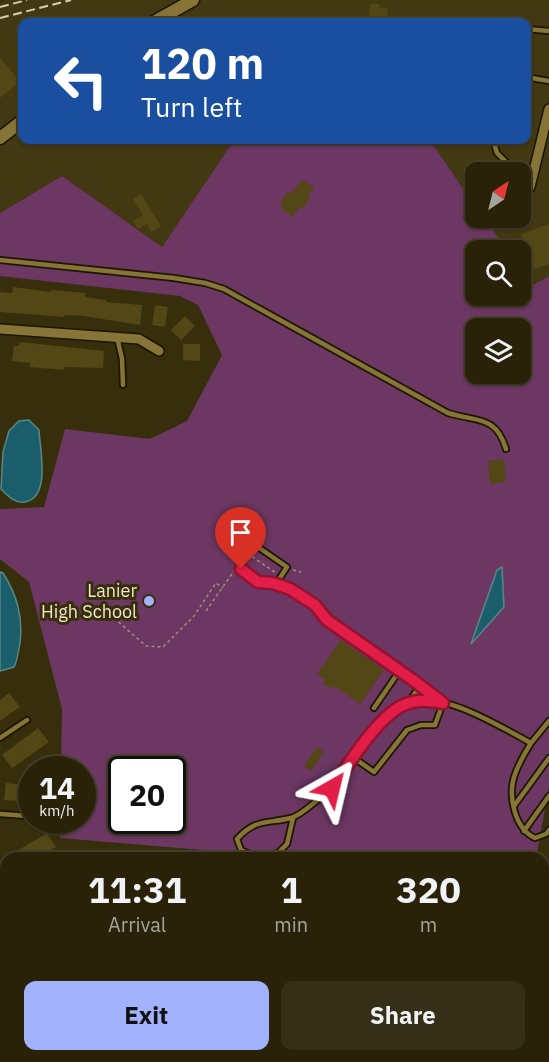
<!DOCTYPE html>
<html lang="en">
<head>
<meta charset="utf-8">
<style>
  body { margin:0; font-family:"IBM Plex Sans",sans-serif; background:#352f17; color:#f1f3f6; height:100vh; display:flex; flex-direction:column; font-size:22px; white-space:nowrap }
  * { box-sizing:border-box; margin:0 }
  p { font-size:20px; color:#a5a49c }
  .icon { flex:none; width:33px; height:33px; fill:none; stroke:currentColor; stroke-width:2; stroke-linecap:round; stroke-linejoin:round }
  .map { position:relative; flex:1; overflow:hidden }
  .details { position:absolute; left:0px; top:852px; width:549px; height:210px; display:flex; flex-direction:column; background:#292209; border-radius:18px 18px 0 0; box-shadow:0 2px 4px #0004,0 0 0 2px #453f2a }
  .details>* { flex:none }
  .guide { position:absolute; left:18px; top:18px; width:513px; height:126px; border-radius:12px; box-shadow:0 2px 4px #0004,0 0 0 2px #453f2a; background:#1a4fa0; color:#fff; overflow:hidden }
  .needle { width:39px; rotate:35deg }
  .tools { position:absolute; left:465px; top:162px; display:grid; gap:12px }
  .tools a { display:grid; place-items:center; width:66px; height:66px; border-radius:12px; background:#292209; box-shadow:0 2px 4px #0004,0 0 0 2px #453f2a; font-size:30px }
  .speed { position:absolute; left:18px; top:756px; display:flex; gap:12px; font-size:30px; font-weight:700; text-align:center }
  .speed>* { display:grid; place-content:center; width:78px; height:78px; border-radius:50%; background:#292209; box-shadow:0 2px 4px #0004,0 0 0 2px #453f2a; line-height:1 }
  .speed small { font-size:15px; font-weight:400 }
  .speed .limit { border:3px solid #111; border-radius:9px; background:#fff; color:#111 }
  .pin { position:absolute; display:grid; place-items:center; width:51px; height:51px; color:#fff; margin:-62px -26px; border-radius:50% 50% 50% 0; rotate:-45deg; box-shadow:0 0 6px #0007 }
  .pin .icon { rotate:45deg }
  .me { position:absolute; width:66px; margin:-33px; rotate:37deg; stroke-linejoin:round; filter:drop-shadow(0 0 4px #0008) }
  .turn { display:flex; align-items:center; gap:21px; height:126px; padding:0 24px; font-size:27px }
  .turn .icon { width:78px; height:78px; stroke-width:2.5 }
  .turn b { display:block; font-size:42px; line-height:51px }
  .eta { display:flex; justify-content:space-evenly; align-items:center; height:102px; text-align:center }
  .eta b { font-size:36px; font-weight:800; line-height:42px }
  .button { display:flex; gap:12px; margin-top:auto; padding:12px 24px }
  .button a { flex:1; height:69px; border-radius:12px; background:#a3b2fd; color:#111; font-size:24px; font-weight:800; line-height:69px; text-align:center }
  .button a+a { background:#352f17; color:#f1f3f6 }
  .map>svg:first-child { display:block }
</style>
</head>
<body>
<div class="map">
<svg width="549" height="1062" viewBox="0 0 549 1062">
  <rect width="100%" height="100%" fill="#372e0c"/>
  <!-- built -->
  <path fill="#423811" d="M5,0H549V276L531,286L521,271L520,250H507L484,218H520V172H476L475,206L430,140H526V22H22V140H234L162,247L62,176L0,213V3Z"/>
  <!-- green -->
  <path fill="#6c3762" fill-rule="evenodd" d="M234,140H430L475,206L476,218H484L507,250H476V296H520L521,271L531,286L549,276V787L536,858H297L60,838V821L82,820V770L61,769L62,709L29,582L0,559V509L44,507L65,429L150,439L187,421L222,355L198,305L180,296L0,276V213L62,176L162,247ZM476,328H520V374H476ZM122,770H172V820H122Z"/>
  <!-- water -->
  <path fill="#1a5d6b" stroke="#5a8787" stroke-width="1.5" d="M29,420L39,430C40,450 51,497 25,502C15,504 8,496 1,489L3,452L9,431L19,421Z
    M502,567L504,607L471,644L497,570Z
    M0,572L3,573C17,595 23,616 20,643C18,651 18,659 14,667L0,671Z"/>
  <!-- building -->
  <path fill="#534716" d="M370,4H380L379,8H388L387,19L369,17Z
    M0,57L20,82L0,98Z
    M303,180L314,188L308,196L310,198L303,209L300,207L292,217L281,208L283,205L280,203L288,192L290,194Z
    M141,194L161,226L151,232L147,224L138,229L133,221L143,215L133,199Z
    M549,224V264L534,269L521,234Z
    M13,287L51,292V290L85,293V297L106,300V302L142,305L140,325L83,316L64,315V317L0,312V292L12,293Z
    M155,305L168,307L165,327L152,325Z
    M185,316L195,326L181,340L171,330Z
    M20,342L104,351L103,368L64,367V370L30,367V363L12,361L14,346H19Z
    M183,344H200V361L183,360Z
    M504,459L506,482L490,484L488,461Z
    M341,640L384,670L360,704L334,686L332,689L322,683L325,679L317,674Z
    M9,693L20,707L0,721V700Z
    M38,728L49,742L12,768L2,755Z
    M317,747L324,752L311,771L304,766Z
    M6,783L32,786V802L4,800Z
    M47,833L56,847L38,858H5Z"/>
  <g fill="none" stroke-linecap="round" stroke-linejoin="round">
    <defs>
      <path id="service" d="M526,29L549,31
        M526,77L549,81
        M493,140L497,153L516,172
        M520,177L530,187
        M0,260L174,278L205,283L224,289L448,413C477,422 496,415 506,449
        M117,337L122,359L123,385
        M258,547L287,567L276,584
        M241,569L258,582L272,583L290,589L315,605L327,619L413,680L443,703L435,725H421L407,730L374,772L354,758
        M408,703L417,690L416,682
        M374,708L400,670
        M0,738L27,720
        M531,743C524,754 518,765 514,777C508,797 515,829 535,838L546,834L549,830
        M514,806L549,758
        M0,814L29,816
        M293,818L287,844L276,855L256,857L241,850L237,839C256,818 267,824 291,818C298,816 308,808 314,803C342,780 357,748 381,722C391,710 409,700 425,700C457,700 503,728 531,743L549,721
        M524,831L549,796
        M543,949L549,943
        M543,967L549,973
        M122,1062L123,1056"/>
      <path id="minor" d="M530,187L549,109
        M0,329L139,339L159,351
        M0,882L6,890
        M321,1062L322,1056"/>
      <path id="tertiary" d="M154,22L193,0
        M0,138L22,121"/>
      <path id="primary" d="M0,993H6
        M364,1056L390,1062"/>
    </defs>
    <!-- service casing -->
    <use href="#service" stroke="#1b1604" stroke-width="8"/>
    <!-- minor casing -->
    <use href="#minor" stroke="#1b1604" stroke-width="12"/>
    <!-- tertiary casing -->
    <use href="#tertiary" stroke="#1b1604" stroke-width="15"/>
    <!-- primary casing -->
    <use href="#primary" stroke="#1b1604" stroke-width="18"/>
    <!-- path -->
    <path stroke="#9d9474" stroke-width="1.5" stroke-dasharray="3 3" stroke-linecap="butt" d="M240,562L247,553L276,573
      M293,570L301,572
      M206,611L234,571
      M114,618L146,646L163,647L194,616L216,583L223,588"/>
    <!-- service -->
    <use href="#service" stroke="#867536" stroke-width="4.5"/>
    <!-- minor -->
    <use href="#minor" stroke="#867536" stroke-width="9"/>
    <!-- tertiary -->
    <use href="#tertiary" stroke="#867536" stroke-width="12"/>
    <!-- primary -->
    <use href="#primary" stroke="#9799a9" stroke-width="15"/>
    <!-- rail -->
    <path stroke="#d9d0b0" stroke-width="2" stroke-dasharray="9 4.5" stroke-linecap="butt" d="M0,7L27,0
      M0,18L71,0"/>
  </g>
  <g fill="none" stroke-linecap="round" stroke-linejoin="round">
    <defs>
      <path id="route" d="M241,569L258,582L273,583L290,589L315,605L327,620L413,680L443,703C430,701 419,699 406,704C380,713 348,765 332,788"/>
    </defs>
    <!-- route casing -->
    <use href="#route" stroke="#92132f" stroke-width="15"/>
    <!-- route -->
    <use href="#route" stroke="#e11d48" stroke-width="10"/>
  </g>
  <!-- markers -->
  <circle fill="#a3b2fd" stroke="#372e0c" stroke-width="2" cx="149" cy="601" r="6"/>
  <g text-anchor="middle" stroke-width="6" stroke-linejoin="round" paint-order="stroke">
    <!-- poi labels -->
    <g font-size="18" fill="#f1e8c9" stroke="#372e0c" text-anchor="end">
      <text x="137" y="597">Lanier<tspan x="137" dy="21">High School</tspan></text>
    </g>
  </g>
</svg>
<div class="tools">
<a><svg class="needle" viewBox="-14 -14 28 28"><path d="M0-13l5 13h-10z" fill="#e53935"/><path d="M0 13l5-13h-10z" fill="#a5a49c"/></svg></a>
<a><svg class="icon" aria-label="search" viewBox="0 0 24 24"><circle cx="10" cy="10" r="6"/><path d="M15 15l6 6"/></svg></a>
<a><svg class="icon" aria-label="layers" viewBox="0 0 24 24"><path d="M12 4l9 5-9 5-9-5zM3 14l9 5 9-5"/></svg></a>
</div>
<div class="speed"><div>14<small>km/h</small></div><div class="limit">20</div></div>
<div class="pin" style="left:241px;top:569px;background:#d93025"><svg class="icon" aria-label="arrive" viewBox="0 0 24 24"><path d="M6 21V4h12l-3 4 3 4H6"/></svg></div>
<svg class="me" style="left:332px;top:788px" viewBox="-20 -20 40 40"><path d="M0-17L14 15 0 8-14 15z" fill="#e11d48" stroke="#fff" stroke-width="4"/></svg>
<div class="guide">
<div class="turn"><svg class="icon" aria-label="left" viewBox="0 0 24 24"><path d="M17 20v-9H6M10 6l-5 5 5 5"/></svg><div><b>120 m</b>Turn left</div></div>
</div>
<section class="details">
<div class="eta">
<div><b>11:31</b><p>Arrival</p></div>
<div><b>1</b><p>min</p></div>
<div><b>320</b><p>m</p></div>
</div>
<div class="button"><a>Exit</a><a>Share</a></div>
</section>
</div>
</body>
</html>
